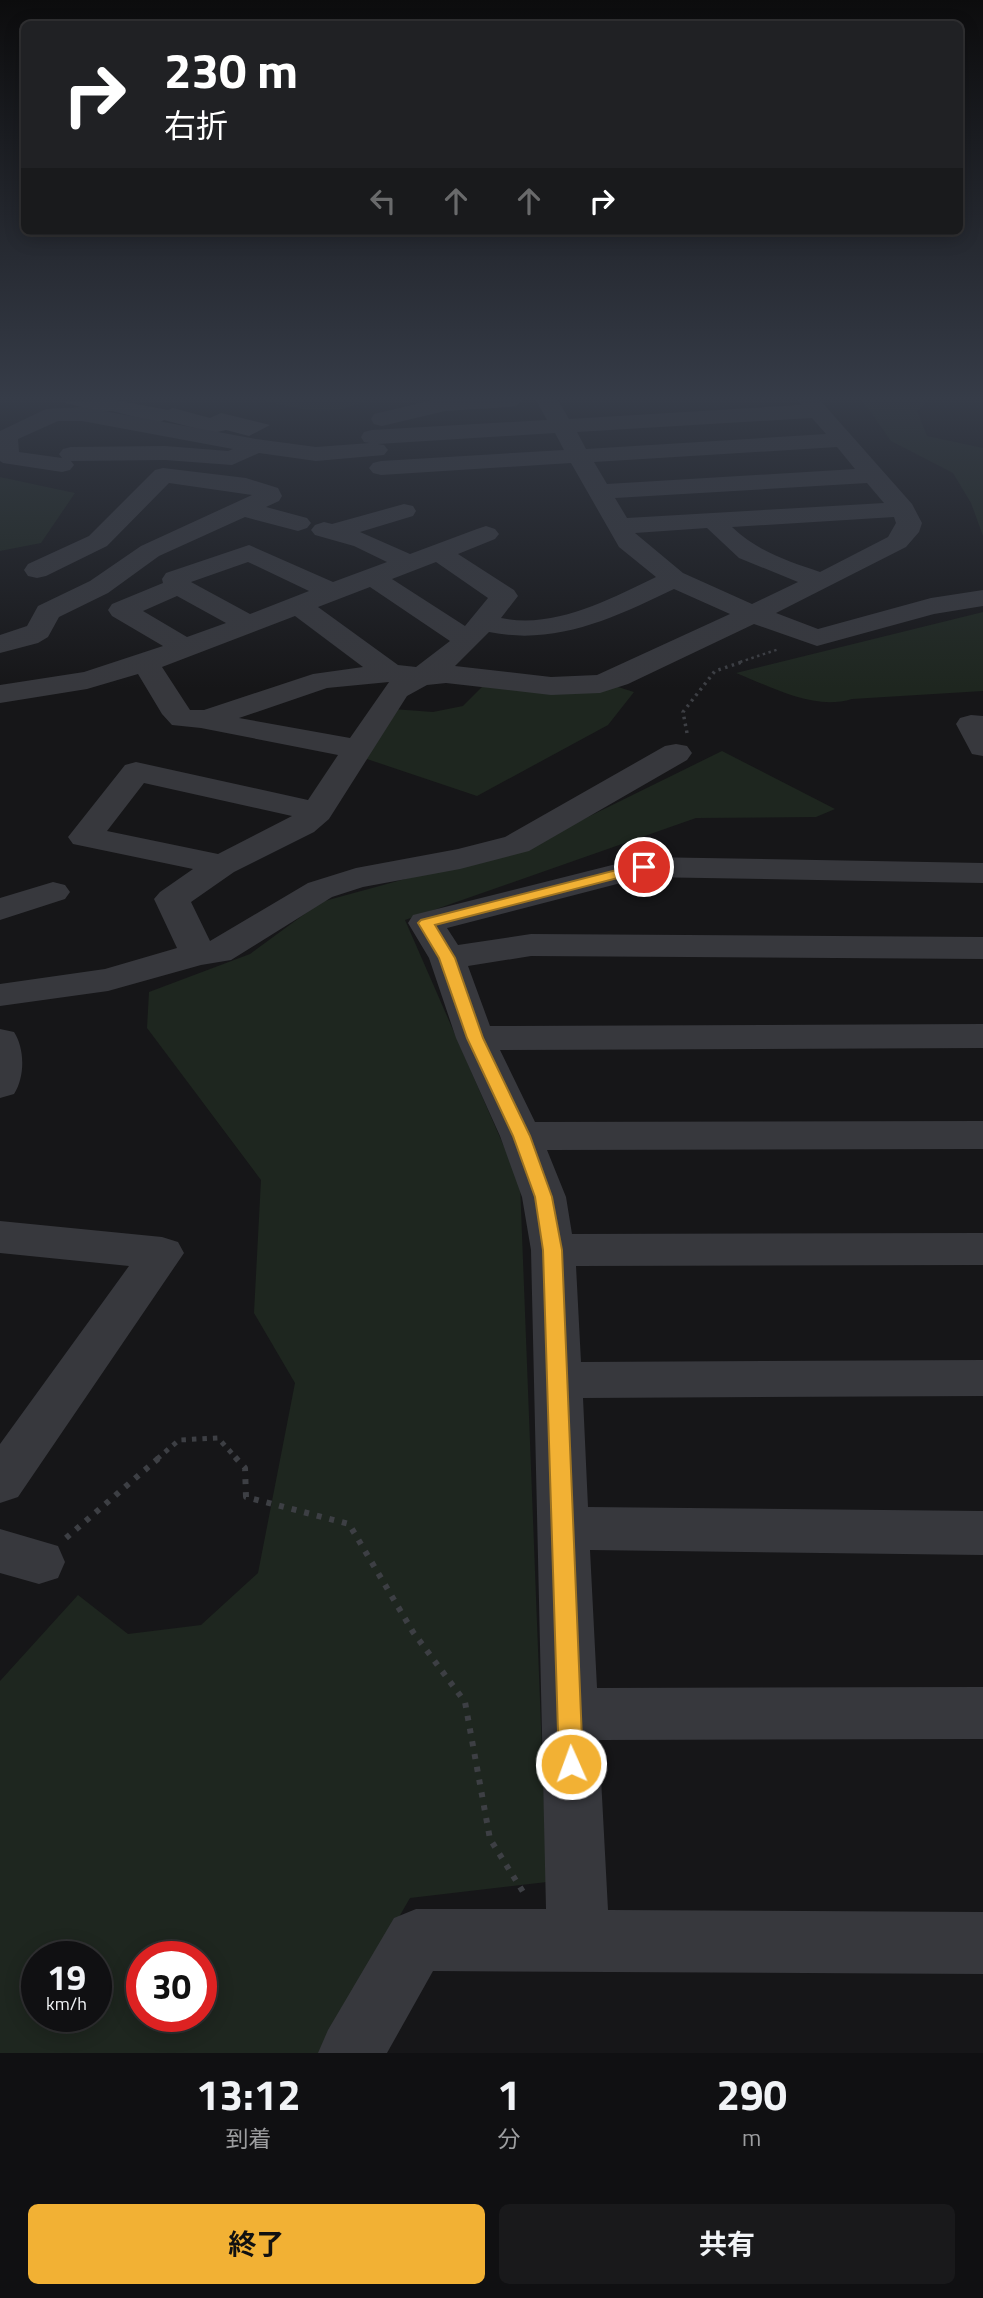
<!DOCTYPE html>
<html lang="ja">
<head>
<meta charset="utf-8">
<style>
  body { margin:0; font-family:"Titillium Web","Noto Sans JP",sans-serif; background:#19191b; color:#f1f3f6; height:100vh; display:flex; flex-direction:column; font-size:26px; white-space:nowrap }
  * { box-sizing:border-box; margin:0 }
  p { font-size:23px; color:#9c9d9f }
  .icon { flex:none; width:38px; height:38px; fill:none; stroke:currentColor; stroke-width:2; stroke-linecap:round; stroke-linejoin:round }
  .map { position:relative; height:2053px; overflow:hidden }
  .sheet { display:flex; flex-direction:column; background:#101012; flex:1 }
  .sheet>* { flex:none }
  .guide { position:absolute; left:21px; top:21px; width:942px; height:214px; border-radius:10px; box-shadow:0 4px 18px #0003,0 0 0 2px #303032; background:#202124; color:#fff; overflow:hidden }
  .speed { position:absolute; left:21px; top:1941px; display:flex; gap:14px; font-size:35px; font-weight:700; text-align:center }
  .speed>* { display:grid; place-content:center; width:91px; height:91px; border-radius:50%; background:#101012; box-shadow:0 4px 18px #0003,0 0 0 2px #303032; line-height:1 }
  .speed small { font-size:18px; font-weight:400 }
  .speed .limit { border:10px solid #d22; background:#fff; color:#111 }
  .pin { position:absolute; display:grid; place-items:center; width:60px; height:60px; color:#fff; margin:-30px; border:4px solid #fff; border-radius:50%; box-shadow:0 2px 7px #0007 }
  .me { position:absolute; width:77px; margin:-38px; rotate:358deg; stroke-linejoin:round; filter:drop-shadow(0 0 5px #0008) }
  .turn { display:flex; align-items:center; gap:24px; height:147px; padding:0 28px; font-size:32px }
  .turn .icon { width:91px; height:91px; stroke-width:2.5 }
  .turn b { display:block; font-size:49px; line-height:60px }
  .lanes { display:flex; align-items:center; height:66px; padding:0 28px; background:#0003; justify-content:center; gap:35px; direction:ltr }
  .lanes .off { opacity:.35 }
  .eta { display:flex; justify-content:space-evenly; align-items:center; height:119px; text-align:center }
  .eta b { font-size:42px; font-weight:700; line-height:49px }
  .action { display:flex; gap:14px; margin-top:auto; padding:14px 28px }
  .action a { flex:1; height:80px; border-radius:10px; background:#f2b134; color:#111; font-size:28px; font-weight:700; line-height:80px; text-align:center }
  .action a+a { background:#19191b; color:#f1f3f6 }
  .map>svg:first-child { display:block }
</style>
</head>
<body>
<div class="map">
<svg width="983" height="2053" viewBox="0 0 983 2053">
  <rect width="100%" height="100%" fill="#161618"/>
  <!-- green -->
  <path fill="#1e261f" fill-rule="evenodd" d="M263,400H366C331,419 299,409 263,400Z
    M862,400H929L917,411L927,436L983,448V536L971,503L953,473L891,441Z
    M0,477L75,493L41,543L0,551Z
    M983,612V691L852,699C814,711 772,687 736,673Z
    M484,685L618,687L634,692L608,725L477,796L361,757L393,709L433,712L463,706Z
    M722,751L835,809L816,817L696,818L405,920L520,1183L547,1882L410,1898L320,2053H0V1681L78,1595L128,1634L201,1625L258,1573L295,1383L254,1313L261,1180L147,1028L149,992L250,954L321,902L533,844ZM37,1956H96V2016H37ZM142,1956H201V2016H142Z"/>
  <!-- building -->
  <path fill="#404145" d="M115,400L168,410L173,408L210,418L221,413L270,425L249,436L226,430L213,433L164,420L158,423L112,411L100,412L59,401Z"/>
  <g fill="none" stroke-linecap="round" stroke-linejoin="round">
    <!-- path-far3 -->
    <path stroke="#3d3f44" stroke-width="2.5" stroke-dasharray="2.5 3.5" stroke-linecap="butt" d="M740,662L779,649"/>
    <!-- path-far2 -->
    <path stroke="#3d3f44" stroke-width="3.5" stroke-dasharray="2.5 4.5" stroke-linecap="butt" d="M687,733L683,712L715,671L745,661"/>
    <!-- path-far1 -->
    <path stroke="#3d3f44" stroke-width="5" stroke-dasharray="4.5 6" stroke-linecap="butt" d="M157,1459L179,1440L218,1438L237,1459"/>
    <!-- path -->
    <path stroke="#3d3f44" stroke-width="6" stroke-dasharray="5 8" stroke-linecap="butt" d="M235,1457L245,1468L246,1497L349,1524L413,1632L465,1702L490,1839L525,1895
      M66,1538L160,1457"/>
    <!-- minor -->
    <path fill="#37383d" fill-rule="evenodd" d="M433,400H521L518,405L510,407L445,411L382,426L374,424L371,419L374,414Z
      M536,400H558L569,419L801,405L797,400H820L912,504L922,523L919,532L906,547L776,613L818,629L931,598L983,590V606L934,614L817,646L754,624L628,684L600,693L551,695L446,683L427,685L407,696L329,819L314,832L234,872L191,902L210,941L308,883L356,868L458,849L505,837L665,746L676,744L687,746L692,753L687,760L529,851L460,869L363,887L332,897L231,960L201,965L108,991L0,1006V984L105,969L177,948L154,899L160,892L193,869L73,844L68,837L125,765L136,762L308,800L338,755L201,728L172,725L162,714L138,674L87,689L0,703V685L84,672L163,646L112,616L108,610L112,604L163,583L162,579L166,573L249,545L333,582L387,562L354,546L315,535L311,530L315,525L324,522L332,524L404,504L413,506L416,511L413,516L360,532L410,554L477,529L486,526L495,529L499,534L495,539L458,554L514,590L518,596L501,618C555,629 608,600 656,577L619,547L571,463L381,475L373,473L369,468L373,463L381,461L564,450L555,433L378,444L384,445L388,450L384,455L316,461L259,453L232,465L165,460L71,461L74,465L70,470L62,472L3,463L0,461V431L46,409L82,407L256,439L316,447L370,443L364,442L361,437L364,432L372,430L547,420ZM812,418L826,434L586,449L577,432ZM58,421H82L233,449L228,451L165,446L71,447L63,449L59,454L62,458L19,452L18,439ZM837,447L855,469L607,484L594,462ZM867,483L884,503L627,518L615,498ZM894,517L896,523L888,537L820,572C787,561 757,551 732,527ZM707,528L739,558L798,582L752,604L683,573L635,533ZM248,562L309,591L250,614L191,582ZM436,562L488,598L465,626L392,579ZM370,587L450,641L416,667L398,665L318,607ZM674,589L730,614L597,675L551,677L455,666L489,632C556,646 616,617 674,589ZM177,596L226,623L187,637L143,611ZM295,616L363,667L313,674L204,710H190L162,667ZM389,682L350,738L239,718L327,688ZM144,783L292,816L218,854L107,831Z
      M163,468L246,478L278,488L282,496L279,501L266,507L307,518L311,523L307,528L298,531L245,517L159,556L108,593L59,617L48,637L38,643L0,653V635L27,626L38,606L90,581L141,546L252,495L169,483L107,546L46,576L37,578L28,576L24,570L28,564L89,536L155,470Z
      M971,715L983,716V756L972,754L956,724L960,718Z
      M644,857L983,863V883L644,877L447,928L458,945L531,934L983,937V959L531,956L468,966L490,1026L983,1024V1048L500,1050L535,1122L983,1121V1149L547,1150L566,1197L572,1234L983,1233V1265L576,1266L581,1362L983,1360V1396L583,1398L588,1507L983,1511V1555L590,1550L597,1688L983,1687V1739L599,1740L608,1910L983,1912V1974L433,1971L387,2053H318L328,2030L394,1918L416,1909H546L531,1250L522,1197L500,1136L456,1038L429,958L408,923L413,915Z
      M53,882L65,885L70,892L65,899L0,920V898Z
      M0,1029L14,1032C25,1049 25,1077 14,1094L0,1098Z
      M0,1221L162,1237L178,1242L184,1253L18,1497L0,1503V1444L129,1266L0,1253Z
      M0,1529L58,1546L65,1562L58,1578L39,1584L0,1573Z"/>
  </g>
  <!-- sky -->
  <linearGradient id="sky" x2="0" y2="1"><stop stop-color="#0c0c0d"/><stop offset="0.58" stop-color="#363c48"/><stop offset="1" stop-color="#363c48" stop-opacity="0"/></linearGradient>
  <rect width="983" height="688" fill="url(#sky)"/>
  <!-- route -->
  <path fill="#f2b134" stroke="#9d7322" stroke-width="2" d="M644,863L651,867L649,870L435,925L455,958L483,1038L530,1136L552,1197L562,1250L583,1764L580,1772L571,1775L563,1772L559,1764L543,1250L535,1197L513,1136L467,1038L439,958L418,923L421,920Z"/>
</svg>
<div class="speed"><div>19<small>km/h</small></div><div class="limit">30</div></div>
<div class="pin" style="left:644px;top:867px;background:#d93025"><svg class="icon" aria-label="arrive" viewBox="0 0 24 24"><path d="M6 21V4h12l-3 4 3 4H6"/></svg></div>
<svg class="me" style="left:571px;top:1764px" viewBox="-20 -20 40 40"><circle r="17" fill="#f2b134" stroke="#fff" stroke-width="3"/><path d="M0-11L8 9 0 5-8 9z" fill="#fff"/></svg>
<div class="guide">
<div class="turn"><svg class="icon" aria-label="right" viewBox="0 0 24 24"><path d="M7 20v-9h11M14 6l5 5-5 5"/></svg><div><b>230 m</b>右折</div></div>
<div class="lanes"><svg class="icon off" aria-label="left" viewBox="0 0 24 24"><path d="M17 20v-9H6M10 6l-5 5 5 5"/></svg><svg class="icon off" aria-label="ahead" viewBox="0 0 24 24"><path d="M12 20V5M6 11l6-6 6 6"/></svg><svg class="icon off" aria-label="ahead" viewBox="0 0 24 24"><path d="M12 20V5M6 11l6-6 6 6"/></svg><svg class="icon" aria-label="right" viewBox="0 0 24 24"><path d="M7 20v-9h11M14 6l5 5-5 5"/></svg></div>
</div>
</div>
<section class="sheet">
<div class="eta">
<div><b>13:12</b><p>到着</p></div>
<div><b>1</b><p>分</p></div>
<div><b>290</b><p>m</p></div>
</div>
<div class="action"><a>終了</a><a>共有</a></div>
</section>
</body>
</html>
